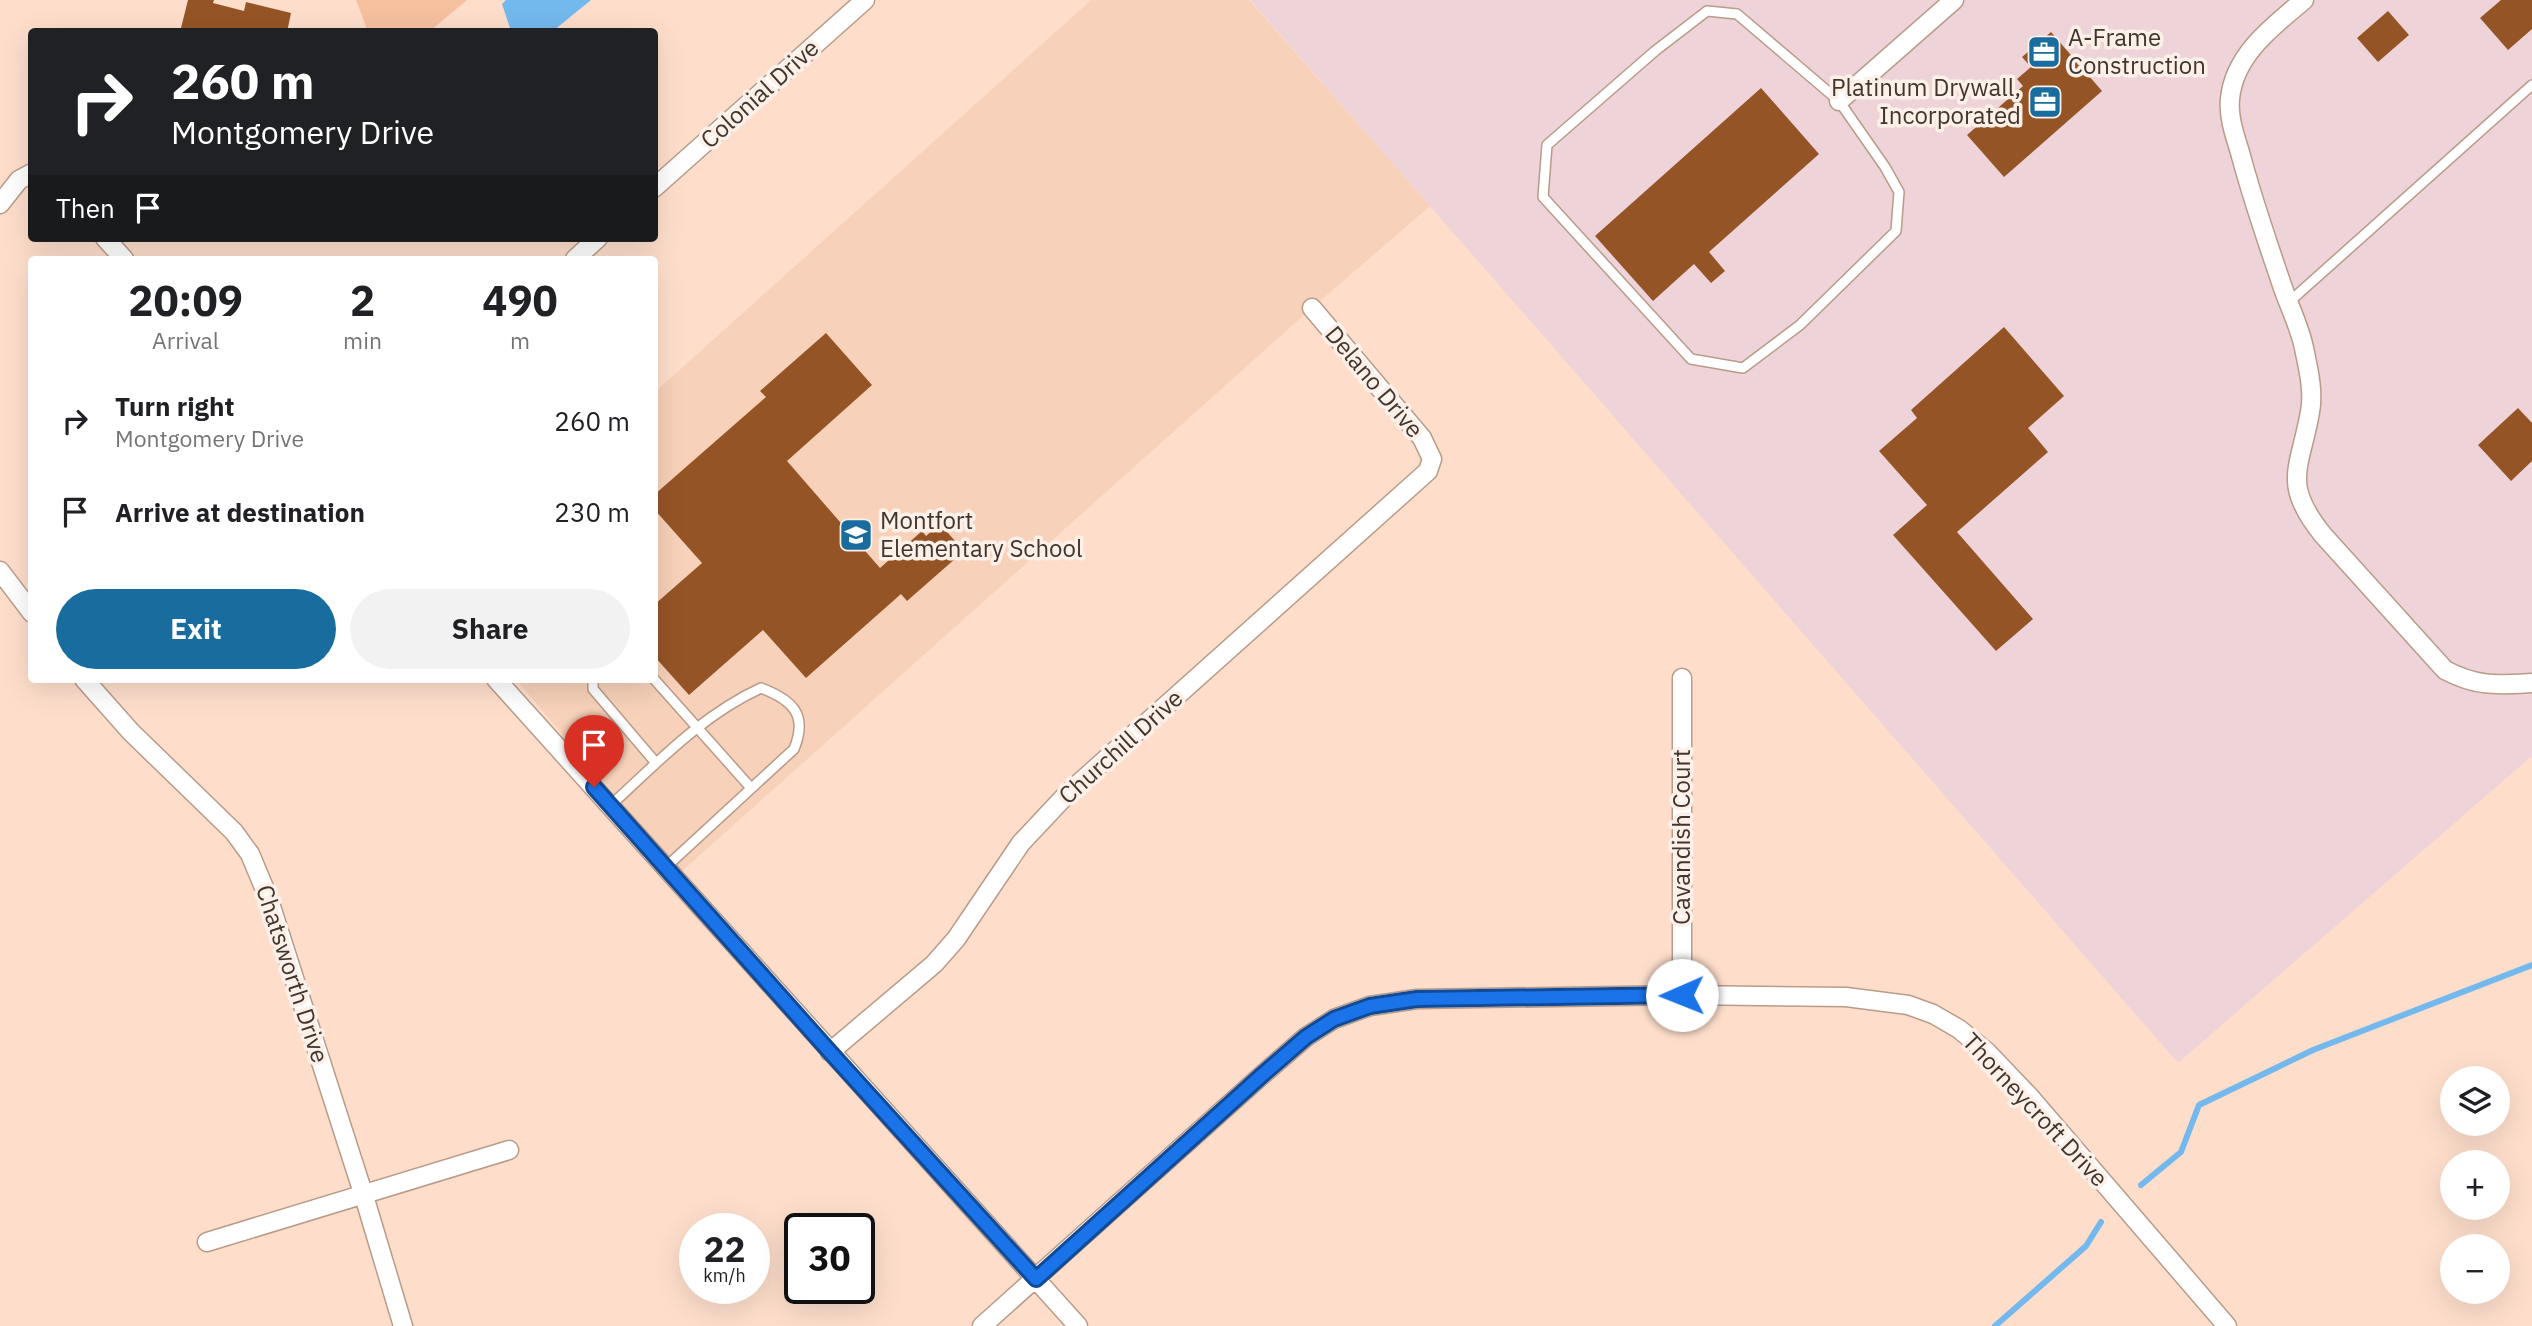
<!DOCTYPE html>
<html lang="en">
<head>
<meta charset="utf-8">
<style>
  body { margin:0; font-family:"IBM Plex Sans",sans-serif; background:#f2f2f2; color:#202124; height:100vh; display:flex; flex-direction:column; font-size:26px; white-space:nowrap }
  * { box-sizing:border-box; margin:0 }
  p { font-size:23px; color:#757577 }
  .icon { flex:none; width:38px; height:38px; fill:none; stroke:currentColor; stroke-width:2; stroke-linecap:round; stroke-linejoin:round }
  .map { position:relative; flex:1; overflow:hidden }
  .drawer { position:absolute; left:28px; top:256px; width:630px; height:427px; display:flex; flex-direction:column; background:#fff; border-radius:7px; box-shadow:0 7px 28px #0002 }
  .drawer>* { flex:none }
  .guide { position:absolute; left:28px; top:28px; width:630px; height:214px; border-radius:7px; box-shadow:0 7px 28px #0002; background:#202124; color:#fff; overflow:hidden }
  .buttons { position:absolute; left:2440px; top:1066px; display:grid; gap:14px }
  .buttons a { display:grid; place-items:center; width:70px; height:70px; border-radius:50%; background:#fff; box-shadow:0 7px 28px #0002; font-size:35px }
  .speed { position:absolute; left:679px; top:1213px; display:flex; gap:14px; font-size:35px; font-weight:700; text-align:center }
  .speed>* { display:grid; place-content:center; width:91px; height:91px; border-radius:50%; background:#fff; box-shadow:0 7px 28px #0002; line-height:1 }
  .speed small { font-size:18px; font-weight:400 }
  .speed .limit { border:4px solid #111; border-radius:10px; background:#fff; color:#111 }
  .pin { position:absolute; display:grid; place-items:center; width:60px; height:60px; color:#fff; margin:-72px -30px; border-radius:50% 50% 50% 0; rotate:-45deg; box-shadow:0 0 7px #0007 }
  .pin .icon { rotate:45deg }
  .me { position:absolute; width:77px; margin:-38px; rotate:269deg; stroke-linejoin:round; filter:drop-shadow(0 0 5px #0008) }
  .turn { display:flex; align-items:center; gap:24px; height:147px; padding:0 28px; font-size:32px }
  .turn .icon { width:91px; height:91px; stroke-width:2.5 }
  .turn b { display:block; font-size:49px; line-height:60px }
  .then { display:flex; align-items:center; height:66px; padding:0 28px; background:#0003; gap:14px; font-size:26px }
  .eta { display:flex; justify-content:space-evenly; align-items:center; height:119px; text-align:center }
  .eta b { font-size:42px; font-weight:700; line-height:49px }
  .cta { display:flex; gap:14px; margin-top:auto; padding:14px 28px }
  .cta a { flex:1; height:80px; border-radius:42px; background:#186d9e; color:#fff; font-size:28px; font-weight:700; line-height:80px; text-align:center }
  .cta a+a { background:#f2f2f2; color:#202124 }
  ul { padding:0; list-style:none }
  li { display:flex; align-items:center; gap:21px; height:91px; padding:0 28px }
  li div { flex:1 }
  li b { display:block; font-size:26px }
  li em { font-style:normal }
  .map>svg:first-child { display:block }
</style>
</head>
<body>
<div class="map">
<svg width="2532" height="1326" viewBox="0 0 2532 1326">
  <rect width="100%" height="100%" fill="#fedecb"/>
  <!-- industrial -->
  <path fill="#eed4d8" d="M1250,0H2532V756L2178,1063Z"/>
  <!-- built -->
  <path fill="#f7d1b9" d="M1091,0H1249L1430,206L1312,308L681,872L515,679H654L655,392Z"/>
  <!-- green -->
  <path fill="#f6c09f" d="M356,0H467L430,31L368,32Z"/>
  <!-- water -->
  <path fill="#73b9ee" d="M506,0H591L553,31H511L502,4Z"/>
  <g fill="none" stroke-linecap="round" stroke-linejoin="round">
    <!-- stream -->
    <path stroke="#73b9ee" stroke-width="6" d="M2141,1185L2181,1152L2199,1105L2313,1050L2532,965
      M1995,1326L2086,1246L2101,1222"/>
  </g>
  <!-- building -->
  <path fill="#955426" d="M188,0H214L213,3L244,11L246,2L291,13L287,32H180Z
    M2501,0H2532V29L2508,50L2480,18Z
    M2388,11L2409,35L2378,62L2357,38Z
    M2051,32L2102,91L2004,177L1967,135L2023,86L2017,79L2031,67L2022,57Z
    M1761,88L1819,154L1709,252L1725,271L1711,283L1694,264L1653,301L1595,236Z
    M2004,327L2064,396L2028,428L2048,452L1957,532L2033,619L1996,651L1893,535L1927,505L1879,451L1917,418L1911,410Z
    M826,333L872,385L787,461L880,568L922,531L926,536L940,524L964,551L907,601L901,594L806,678L763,630L689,695L654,656V605L702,563L654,509V495L766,397L760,391Z
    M2518,408L2532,423V461L2511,481L2478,445Z"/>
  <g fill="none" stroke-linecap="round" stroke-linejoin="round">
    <defs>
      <path id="service" d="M1707,11L1737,14L1839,101L1885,167L1899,192L1896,231L1800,325L1743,368L1691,359L1543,197L1547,145L1655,51Z
        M2288,303L2532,85
        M593,679V689L656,763
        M654,679L751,788
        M611,805C658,762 702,715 761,688C793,700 808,715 794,749L666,867"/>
      <path id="minor" d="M2304,0C2272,27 2234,55 2230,99C2228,119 2236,138 2241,156C2253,201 2268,244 2283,288C2290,308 2300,328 2304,348C2308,368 2314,391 2310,412C2300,469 2281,483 2323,535L2445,670C2477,687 2497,685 2532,683
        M1839,101L1954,0
        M654,188L865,0
        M0,204L19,180L32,173
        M105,238L124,259
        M575,259L598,238
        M0,571L32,613
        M84,679L131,732L234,832L250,854L268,897L364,1196L403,1326
        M496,679L1078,1326
        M1682,995V678
        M830,1052L934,964L956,939L1021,843L1067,794L1428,471L1432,459L1422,438L1312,308
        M207,1242L509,1150
        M982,1326L1261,1076L1306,1037L1334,1019L1370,1006L1417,999L1682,995L1846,997L1908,1005L1933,1014L1959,1029L1987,1052L2030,1097L2227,1326"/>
    </defs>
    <!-- service casing -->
    <use href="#service" stroke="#b99b89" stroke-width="12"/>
    <!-- minor casing -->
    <use href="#minor" stroke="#b99b89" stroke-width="21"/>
    <!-- service -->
    <use href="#service" stroke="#fff" stroke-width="9"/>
    <!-- minor -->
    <use href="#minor" stroke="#fff" stroke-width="18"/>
  </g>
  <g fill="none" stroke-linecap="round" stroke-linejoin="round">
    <defs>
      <path id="route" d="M594,787L830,1052L1036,1279L1261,1076L1306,1037L1334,1019L1370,1006L1417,999L1682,995"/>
    </defs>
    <!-- route casing -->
    <use href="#route" stroke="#114b97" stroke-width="18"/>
    <!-- route -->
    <use href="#route" stroke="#1a73e8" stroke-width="12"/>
  </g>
  <!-- icons -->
  <defs>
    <symbol id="office-square" viewBox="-11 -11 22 22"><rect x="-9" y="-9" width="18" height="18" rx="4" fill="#186d9e" stroke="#fcf0e8"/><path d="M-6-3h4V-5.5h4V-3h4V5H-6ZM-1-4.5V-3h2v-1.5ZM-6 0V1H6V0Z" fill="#fff"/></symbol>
    <symbol id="school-square" viewBox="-11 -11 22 22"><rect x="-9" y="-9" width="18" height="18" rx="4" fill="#186d9e" stroke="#fcf0e8"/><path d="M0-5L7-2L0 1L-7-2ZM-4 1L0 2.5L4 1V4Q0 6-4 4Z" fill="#fff"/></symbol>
  </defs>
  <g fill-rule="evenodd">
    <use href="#office-square" x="2025" y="33" width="38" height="38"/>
    <use href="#office-square" x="2026" y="83" width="38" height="38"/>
    <use href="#school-square" x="837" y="516" width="38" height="38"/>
  </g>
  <g text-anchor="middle" stroke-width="7" stroke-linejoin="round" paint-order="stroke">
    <!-- poi labels -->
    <g font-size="24" fill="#42352e" stroke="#fcf0e8" text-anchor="start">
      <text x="2068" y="46">A-Frame<tspan x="2068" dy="28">Construction</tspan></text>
      <text x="2021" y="96" text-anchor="end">Platinum Drywall,<tspan x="2021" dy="28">Incorporated</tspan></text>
      <text x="880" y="529">Montfort<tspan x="880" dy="28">Elementary School</tspan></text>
    </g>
    <!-- street labels -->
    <g font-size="24" fill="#42352e" stroke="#fcf0e8">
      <text transform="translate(760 94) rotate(-42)" y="8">Colonial Drive</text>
      <text transform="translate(1374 382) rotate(50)" y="8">Delano Drive</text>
      <text transform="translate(1121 747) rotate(-42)" y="8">Churchill Drive</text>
      <text transform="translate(1682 837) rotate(-90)" y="8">Cavandish Court</text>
      <text transform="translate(292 974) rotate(72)" y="8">Chatsworth Drive</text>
      <text transform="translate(2035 1110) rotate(47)" y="8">Thorneycroft Drive</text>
    </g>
  </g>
</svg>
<div class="buttons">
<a><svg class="icon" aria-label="layers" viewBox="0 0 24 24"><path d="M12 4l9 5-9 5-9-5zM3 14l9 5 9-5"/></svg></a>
<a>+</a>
<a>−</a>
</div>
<div class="speed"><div>22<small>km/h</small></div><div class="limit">30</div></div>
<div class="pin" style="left:594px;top:787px;background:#d93025"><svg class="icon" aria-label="arrive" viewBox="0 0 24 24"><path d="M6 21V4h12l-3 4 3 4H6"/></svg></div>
<svg class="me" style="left:1682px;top:995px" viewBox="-20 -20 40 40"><circle r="19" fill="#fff"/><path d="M0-13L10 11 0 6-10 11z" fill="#1a73e8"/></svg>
<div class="guide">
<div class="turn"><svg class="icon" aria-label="right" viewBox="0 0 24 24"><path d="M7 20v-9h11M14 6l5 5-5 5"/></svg><div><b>260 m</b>Montgomery Drive</div></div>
<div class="then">Then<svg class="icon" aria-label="arrive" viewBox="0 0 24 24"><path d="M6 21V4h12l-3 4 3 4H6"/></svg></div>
</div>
<section class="drawer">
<div class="eta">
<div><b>20:09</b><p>Arrival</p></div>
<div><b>2</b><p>min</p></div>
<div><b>490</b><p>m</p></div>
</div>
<ul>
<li><svg class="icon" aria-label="right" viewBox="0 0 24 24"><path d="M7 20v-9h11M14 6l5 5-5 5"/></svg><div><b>Turn right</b><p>Montgomery Drive</p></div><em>260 m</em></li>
<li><svg class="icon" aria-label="arrive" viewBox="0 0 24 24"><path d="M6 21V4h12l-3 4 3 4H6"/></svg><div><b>Arrive at destination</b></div><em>230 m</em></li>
</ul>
<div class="cta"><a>Exit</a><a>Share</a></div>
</section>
</div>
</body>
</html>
